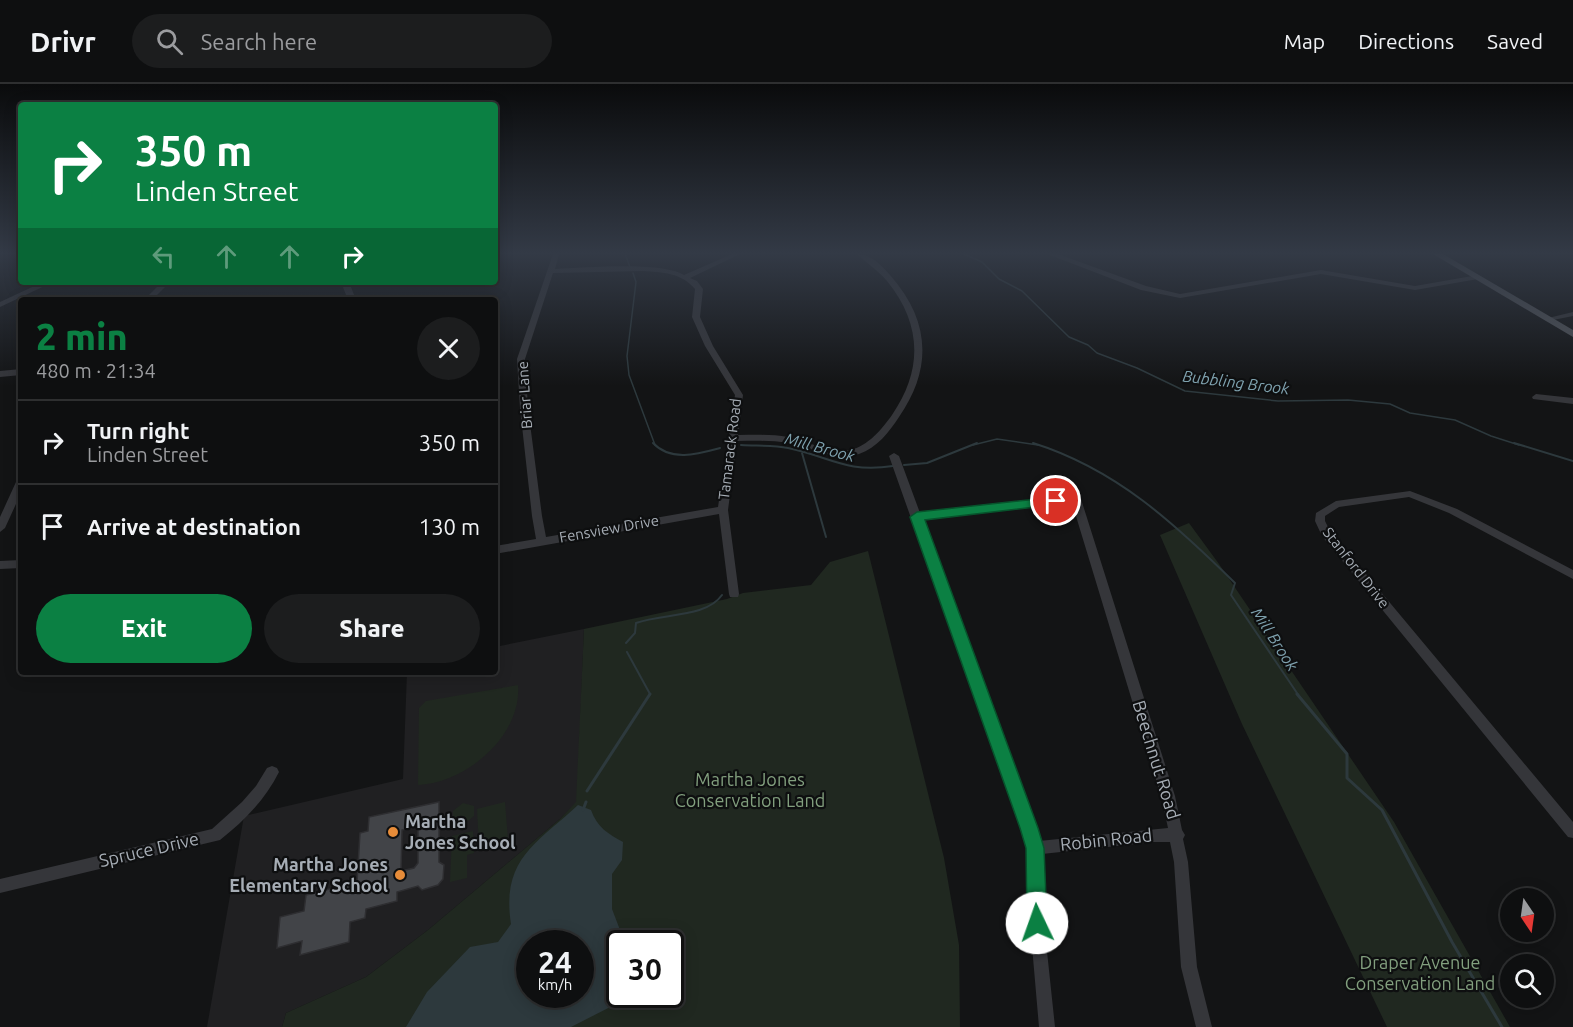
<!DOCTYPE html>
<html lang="en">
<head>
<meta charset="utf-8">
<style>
  body { margin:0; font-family:Ubuntu,sans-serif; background:#1c1d1e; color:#f1f3f6; height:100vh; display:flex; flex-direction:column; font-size:22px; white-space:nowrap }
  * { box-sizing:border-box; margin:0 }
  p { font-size:20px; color:#9b9c9f }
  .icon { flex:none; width:33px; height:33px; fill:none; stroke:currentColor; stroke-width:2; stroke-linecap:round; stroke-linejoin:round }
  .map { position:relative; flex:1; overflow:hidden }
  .panel { position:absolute; left:18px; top:213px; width:480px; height:378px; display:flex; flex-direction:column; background:#0e0f10; border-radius:6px; box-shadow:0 3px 15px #0003,0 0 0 2px #2e2f30 }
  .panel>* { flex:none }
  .banner { position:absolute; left:18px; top:18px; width:480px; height:183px; border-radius:6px; box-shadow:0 3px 15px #0003,0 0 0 2px #2e2f30; background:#0b8043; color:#fff; overflow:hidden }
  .needle { width:39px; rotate:167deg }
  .buttons { position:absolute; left:1500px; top:804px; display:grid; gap:12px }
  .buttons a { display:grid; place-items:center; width:54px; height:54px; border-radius:50%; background:#0e0f10; box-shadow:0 3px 15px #0003,0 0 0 2px #2e2f30; font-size:30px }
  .speed { position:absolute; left:516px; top:846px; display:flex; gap:12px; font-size:30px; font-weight:700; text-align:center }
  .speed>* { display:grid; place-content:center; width:78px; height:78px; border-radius:50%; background:#0e0f10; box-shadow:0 3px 15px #0003,0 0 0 2px #2e2f30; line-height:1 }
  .speed small { font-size:15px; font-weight:400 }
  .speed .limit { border:3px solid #111; border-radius:9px; background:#fff; color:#111 }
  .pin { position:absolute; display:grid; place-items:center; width:51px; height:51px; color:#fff; margin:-26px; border:3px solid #fff; border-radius:50%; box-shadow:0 2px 6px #0007 }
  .me { position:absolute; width:66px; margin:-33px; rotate:357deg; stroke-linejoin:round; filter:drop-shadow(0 0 4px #0008) }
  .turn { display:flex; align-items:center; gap:21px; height:126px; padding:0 18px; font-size:27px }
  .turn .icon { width:78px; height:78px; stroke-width:2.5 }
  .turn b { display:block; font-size:42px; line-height:51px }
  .lanes { display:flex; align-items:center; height:57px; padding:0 18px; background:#0003; justify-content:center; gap:30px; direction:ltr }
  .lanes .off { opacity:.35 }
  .round { display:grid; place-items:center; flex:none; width:63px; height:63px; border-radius:32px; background:#1c1d1e }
  .headline { display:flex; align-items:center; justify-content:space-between; height:102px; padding:0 18px }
  h1 { font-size:36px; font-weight:800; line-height:45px; color:#0b8043 }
  .button { display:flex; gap:12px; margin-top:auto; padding:12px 18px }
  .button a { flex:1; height:69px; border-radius:36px; background:#0b8043; color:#fff; font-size:24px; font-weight:800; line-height:69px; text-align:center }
  .button a+a { background:#1c1d1e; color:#f1f3f6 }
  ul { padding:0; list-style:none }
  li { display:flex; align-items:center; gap:18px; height:84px; padding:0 18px; border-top:2px solid #2e2f30 }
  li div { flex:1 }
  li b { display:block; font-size:22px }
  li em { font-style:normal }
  header { display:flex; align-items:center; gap:36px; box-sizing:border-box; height:84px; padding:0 30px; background:#0e0f10; border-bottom:2px solid #2e2f30 }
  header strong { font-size:28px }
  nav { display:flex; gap:33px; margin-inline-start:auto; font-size:21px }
  .search { width:420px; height:54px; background:#1c1d1e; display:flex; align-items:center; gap:15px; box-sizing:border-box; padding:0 21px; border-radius:33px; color:#9b9c9f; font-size:22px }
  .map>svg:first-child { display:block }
</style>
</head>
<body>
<header>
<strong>Drivr</strong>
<div class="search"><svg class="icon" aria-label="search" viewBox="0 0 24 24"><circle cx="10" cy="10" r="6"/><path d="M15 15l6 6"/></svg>Search here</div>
<nav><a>Map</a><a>Directions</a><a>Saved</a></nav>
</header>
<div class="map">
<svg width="1573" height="943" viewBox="0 0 1573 943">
  <rect width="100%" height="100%" fill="#131415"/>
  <!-- built -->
  <path fill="#202022" d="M584,545L577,718L560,735L428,846L366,893L286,929L282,943H207L244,732L403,695L407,588H495V563Z"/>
  <!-- green -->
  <path fill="#202820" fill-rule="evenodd" d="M1189,439L1219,480L1394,738L1510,943H1387L1242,640L1160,451Z
    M868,467L944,774L959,861L960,943H282L286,929L366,893L428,846L560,735L576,718L584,545L727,515L743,509L811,501L830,478ZM530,860H580V910H530ZM620,860H670V910H620Z
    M518,601C522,652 466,699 418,701L419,624L426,617Z
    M505,718L508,756L479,763L477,725Z
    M463,719L474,722V732L464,740L453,738V727Z
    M473,747L474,769L467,771V794L450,798L452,752Z"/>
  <!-- water -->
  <path fill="#2d393d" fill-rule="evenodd" d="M578,721L591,726C597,743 608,750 623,758L622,776L612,790V825L625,859L620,860V910L624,911L622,917L571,943H406L427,908L470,863L498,858L511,840C501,775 536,760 578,721ZM530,860H580V910H530Z"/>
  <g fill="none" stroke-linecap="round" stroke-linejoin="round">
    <!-- stream-far2 -->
    <path stroke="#2d393d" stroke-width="1.5" d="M625,170L630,183
      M964,170L982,178L999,195L1022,207L1069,253L1088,261L1097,269L1137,284L1185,307L1278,317L1348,316L1390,320L1410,329L1455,336L1491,352L1519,361
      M633,189L636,198L627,272L629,291L655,361
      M973,361L997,355L1038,361"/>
    <!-- stream-far1 -->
    <path stroke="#2d393d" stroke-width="2" d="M653,359C671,378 698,370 720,364
      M1033,359C1116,385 1174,439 1235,499L1231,511L1299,612
      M1514,359L1573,377
      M741,361C757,362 773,361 788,364C831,373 845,389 893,382
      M802,369L826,453
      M904,381L927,379L977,359
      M626,559L635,549L636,539C663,529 706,534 722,511
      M627,568L650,610L649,612"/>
    <!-- stream -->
    <path stroke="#2d393d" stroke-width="3" d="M1297,610L1347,670V694L1382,726L1452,858L1502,943
      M587,707L650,610
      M583,726L586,718"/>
  </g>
  <!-- building -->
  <path fill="#424448" stroke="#2e2e31" stroke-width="1.5" fill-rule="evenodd" d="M439,718V778L444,781L443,795L438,801L422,806L418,802L397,808V817L366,825L365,834L350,838L349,858L300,871L302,857L277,864L280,833L304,827L306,811L357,798L360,749L368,747L369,733ZM418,742V779L414,784L401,787L402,746Z"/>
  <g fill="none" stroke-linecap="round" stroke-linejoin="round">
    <!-- minor -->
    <path fill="#35363a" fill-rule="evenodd" d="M553,170H559L555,185C585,184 660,177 684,191L732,170H740L690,194L697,197L703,205L700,233L713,262L743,311L738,351C755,351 772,350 788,353C809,357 829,370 850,366C868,362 882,345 892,331C923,286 922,240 887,197C878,186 866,179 857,170C871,170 881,181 890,191C930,236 933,284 899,333C889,348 877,364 859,370C834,378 812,363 788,359C771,356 754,357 737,357L728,426L739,510L738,513H730L729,510L719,430L495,470V462L536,455L532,432L520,324L517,275ZM643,187C662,188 682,189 695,205L692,233L705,262L735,311L718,423L546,453L542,432L528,324L525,275L553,189Z
      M1049,170H1058L1146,202L1180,210L1321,186L1415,202L1478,191L1482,193L1478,195L1415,206L1321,190L1180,214L1141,206L1050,171Z
      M43,198H53L0,223V218Z
      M162,198H170L152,216H144Z
      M341,198H349L356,216H348Z
      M1573,228V232L1548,237L1544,235Z
      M21,285V291L0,293V287Z
      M1536,310L1573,314V320L1533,315L1532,313Z
      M894,369L899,372L920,429L1076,412L1081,415L1175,712L1182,746L1185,751L1183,755L1188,778L1197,883L1212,943H1196L1181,883L1174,778L1170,758H1154L1042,770L1044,839L1055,943H1039L1030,839L1028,764L889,372ZM1072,419L1161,712L1168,744L1039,757L922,436Z
      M21,395V409L5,444L0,448V433L16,398Z
      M1410,407L1457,425L1573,486V495L1449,429L1409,413L1339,423L1325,432V437L1330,447L1573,738V754L1568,753L1322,452L1315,437L1316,429L1336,417Z
      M21,476V484L0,485V477Z
      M272,682L277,684L279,688C265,716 244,737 220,756L0,809V795L212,745L242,718L256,702L267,684Z"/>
    <!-- major -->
    <path fill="#515459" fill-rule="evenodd" d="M1433,170H1443L1573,246V253Z"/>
  </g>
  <!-- sky -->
  <linearGradient id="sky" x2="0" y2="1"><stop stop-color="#0a0b0c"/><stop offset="0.56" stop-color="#333a46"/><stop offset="1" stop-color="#333a46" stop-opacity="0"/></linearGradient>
  <rect width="1573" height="302" fill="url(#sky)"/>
  <!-- route -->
  <path fill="#0b8043" stroke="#07532c" stroke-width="1.5" d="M1056,413L1062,417L1061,420L925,436L1038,744L1044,764L1047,839L1044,846L1037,849L1030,846L1027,839L1026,764L1020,744L910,433L917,428Z"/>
  <!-- markers -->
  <g fill="#e78c39" stroke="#0e0f10" stroke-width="2">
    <circle cx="393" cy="748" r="6"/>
    <circle cx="400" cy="791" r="6"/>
  </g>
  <g text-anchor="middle" stroke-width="4.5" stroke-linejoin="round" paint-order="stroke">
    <!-- street labels -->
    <g font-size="15" fill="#a6adb5" stroke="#0e0f10">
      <text transform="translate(525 311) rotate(-94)" y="5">Briar Lane</text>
      <text transform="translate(730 365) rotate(-83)" y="5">Tamarack Road</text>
      <text transform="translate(609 445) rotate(-10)" y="5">Fensview Drive</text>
      <text transform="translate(1356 484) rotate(52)" y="5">Stanford Drive</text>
    </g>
    <!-- water labels -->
    <g font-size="16" font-style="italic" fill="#7ea1ae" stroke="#0e0f10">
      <text transform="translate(1236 298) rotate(7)" y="6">Bubbling Brook</text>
      <text transform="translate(820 363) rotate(15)" y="6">Mill Brook</text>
      <text transform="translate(1275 555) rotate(57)" y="6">Mill Brook</text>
    </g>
    <!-- near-street labels -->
    <g font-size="18" fill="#a6adb5" stroke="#0e0f10">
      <text transform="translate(1156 676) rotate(73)" y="6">Beechnut Road</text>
      <text transform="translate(1106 756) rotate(-6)" y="6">Robin Road</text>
      <text transform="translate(149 766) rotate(-13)" y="6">Spruce Drive</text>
    </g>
    <!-- near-park labels -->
    <g font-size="18" fill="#829f7e" stroke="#0e0f10">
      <text x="750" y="702">Martha Jones<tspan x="750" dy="21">Conservation Land</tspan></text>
      <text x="1420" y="885">Draper Avenue<tspan x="1420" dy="21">Conservation Land</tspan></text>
    </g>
    <!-- near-poi labels -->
    <g font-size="18" font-weight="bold" fill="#a6adb5" stroke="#0e0f10" text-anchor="start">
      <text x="405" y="744">Martha<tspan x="405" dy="21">Jones School</tspan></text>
      <text x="388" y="787" text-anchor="end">Martha Jones<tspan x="388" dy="21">Elementary School</tspan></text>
    </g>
  </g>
</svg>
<div class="buttons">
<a><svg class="needle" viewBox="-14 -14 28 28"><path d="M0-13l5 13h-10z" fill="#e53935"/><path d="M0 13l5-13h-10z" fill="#9b9c9f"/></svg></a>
<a><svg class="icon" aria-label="search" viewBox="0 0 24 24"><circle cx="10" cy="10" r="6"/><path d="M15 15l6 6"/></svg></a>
</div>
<div class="speed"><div>24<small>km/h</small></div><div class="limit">30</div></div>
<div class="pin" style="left:1056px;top:417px;background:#d93025"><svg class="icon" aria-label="arrive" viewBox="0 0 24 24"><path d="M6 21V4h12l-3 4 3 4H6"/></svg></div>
<svg class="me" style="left:1037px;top:839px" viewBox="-20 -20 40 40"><circle r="19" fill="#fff"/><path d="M0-13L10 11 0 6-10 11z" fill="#0b8043"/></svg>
<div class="banner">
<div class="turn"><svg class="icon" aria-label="right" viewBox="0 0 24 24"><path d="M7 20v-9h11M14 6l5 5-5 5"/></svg><div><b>350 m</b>Linden Street</div></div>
<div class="lanes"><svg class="icon off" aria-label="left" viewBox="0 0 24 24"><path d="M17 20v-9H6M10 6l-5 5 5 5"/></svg><svg class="icon off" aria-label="ahead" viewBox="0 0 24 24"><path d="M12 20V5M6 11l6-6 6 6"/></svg><svg class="icon off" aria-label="ahead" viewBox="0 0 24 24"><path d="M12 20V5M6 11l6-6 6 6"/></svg><svg class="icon" aria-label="right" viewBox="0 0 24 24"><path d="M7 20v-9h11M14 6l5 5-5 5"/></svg></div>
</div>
<section class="panel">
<div class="headline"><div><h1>2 min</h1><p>480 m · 21:34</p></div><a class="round"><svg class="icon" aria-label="close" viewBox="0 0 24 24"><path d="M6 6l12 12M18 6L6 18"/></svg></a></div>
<ul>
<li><svg class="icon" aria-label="right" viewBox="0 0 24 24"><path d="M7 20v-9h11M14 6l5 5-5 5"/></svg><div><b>Turn right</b><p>Linden Street</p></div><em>350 m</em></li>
<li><svg class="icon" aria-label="arrive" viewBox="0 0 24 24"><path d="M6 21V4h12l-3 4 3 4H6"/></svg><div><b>Arrive at destination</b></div><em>130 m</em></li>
</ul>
<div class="button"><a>Exit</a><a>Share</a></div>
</section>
</div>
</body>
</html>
